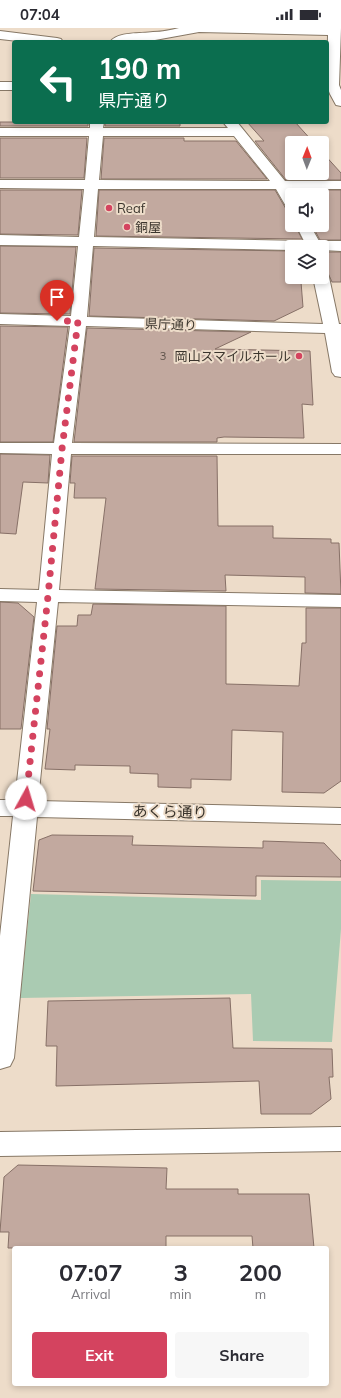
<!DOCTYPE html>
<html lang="en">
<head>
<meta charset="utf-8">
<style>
  body { margin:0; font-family:Mulish,"Noto Sans JP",sans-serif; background:#f7f7f7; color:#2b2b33; height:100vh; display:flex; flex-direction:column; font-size:15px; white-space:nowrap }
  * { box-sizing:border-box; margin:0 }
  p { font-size:13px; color:#7c7c81 }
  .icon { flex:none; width:22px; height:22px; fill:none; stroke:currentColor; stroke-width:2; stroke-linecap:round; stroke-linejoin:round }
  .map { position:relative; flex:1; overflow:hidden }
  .drawer { position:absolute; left:12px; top:1218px; width:317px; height:140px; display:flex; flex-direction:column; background:#fff; border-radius:4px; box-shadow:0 2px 6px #0003 }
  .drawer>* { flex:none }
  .guide { position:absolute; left:12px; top:12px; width:317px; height:84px; border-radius:4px; box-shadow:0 2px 6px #0003; background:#0b6e4f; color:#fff; overflow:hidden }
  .needle { width:26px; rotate:1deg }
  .fabs { position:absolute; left:285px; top:108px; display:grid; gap:8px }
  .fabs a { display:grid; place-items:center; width:44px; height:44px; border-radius:4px; background:#fff; box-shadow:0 2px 6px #0003; font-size:20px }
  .pin { position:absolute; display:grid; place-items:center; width:34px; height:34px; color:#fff; margin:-41px -17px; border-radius:50% 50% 50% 0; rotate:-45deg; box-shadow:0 0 4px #0007 }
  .pin .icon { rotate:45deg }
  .me { position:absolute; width:44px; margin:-22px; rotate:6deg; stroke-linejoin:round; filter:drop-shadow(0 0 3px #0008) }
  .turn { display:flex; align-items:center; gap:14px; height:84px; padding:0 20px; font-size:18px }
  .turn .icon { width:52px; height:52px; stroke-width:2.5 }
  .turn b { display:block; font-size:28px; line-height:34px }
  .eta { display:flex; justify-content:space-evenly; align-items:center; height:68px; text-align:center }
  .eta b { font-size:24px; font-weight:700; line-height:28px }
  .cta { display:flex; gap:8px; margin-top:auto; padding:8px 20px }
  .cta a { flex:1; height:46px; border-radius:4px; background:#d4435f; color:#fff; font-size:16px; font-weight:700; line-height:46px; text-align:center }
  .cta a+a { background:#f7f7f7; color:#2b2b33 }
  .status { display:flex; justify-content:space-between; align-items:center; height:28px; padding:0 20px; background:#fff; direction:ltr }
  .status svg { height:11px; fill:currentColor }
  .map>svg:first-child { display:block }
</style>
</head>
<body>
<div class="status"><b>07:04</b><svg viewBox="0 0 49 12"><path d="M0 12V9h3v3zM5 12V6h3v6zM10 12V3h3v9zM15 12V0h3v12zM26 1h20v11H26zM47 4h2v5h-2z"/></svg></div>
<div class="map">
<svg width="341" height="1370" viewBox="0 0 341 1370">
  <rect width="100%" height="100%" fill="#eddcc9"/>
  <!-- green -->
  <path fill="#aacbb2" d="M261,852L341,853V901L332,1014L253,1013L251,966L20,970L31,866L261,872Z"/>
  <!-- building -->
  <path fill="#c2a99f" stroke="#877067" d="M0,94H88V98H0Z
    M105,94H180V98H105Z
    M247,94H295L314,115H292V145H322V124L341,145V152H286L255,113H264Z
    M0,110H87L84,150H0Z
    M104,110H184V113H236L267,151H101Z
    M0,162H82L78,207L0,206Z
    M99,162H275L286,181L292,182V197H295L302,211L96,208Z
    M293,162H341V212H320L312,197H322V167H295Z
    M0,218L76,219L70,286L0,285Z
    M94,220L292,223V249H312L313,254H301L303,279L274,293L89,288Z
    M322,224H341V254H332L328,245L322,244Z
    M0,298L68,299L53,414H0Z
    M87,300L251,304L215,321L310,323L313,377L302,376L304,410L224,409L217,410V414H74Z
    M0,426L50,427L48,455L23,454L16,506L0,505Z
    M72,428H217L218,498H273V510L331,511V515H339L341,566L305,565V549L225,547L226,563L95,561L106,470H74L75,455H70Z
    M0,574L18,575L34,589L21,701H0Z
    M93,576L226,578V656L299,658L302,615H306V580H341V753L324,765L282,764L283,704L232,702L231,752L191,751V760L158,759V746L130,745V738L75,737V742L45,741L50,701H47L57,598H77L78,587H91Z
    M52,807L133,808L132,817L263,820V813L324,815L341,833V849L256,848V868L33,863L39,812Z
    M230,970L233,1020L332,1021L333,1049H329L331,1071L311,1086H261L259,1053L56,1058L57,1018H46L48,973Z
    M18,1137L167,1140L166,1161H238V1166H309L314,1220H253L252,1208H166V1220H8L9,1204H0L4,1149Z"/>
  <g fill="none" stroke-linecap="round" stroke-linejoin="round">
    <defs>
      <path id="minor" d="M179,0H341L339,57L341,62V78L336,77L330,66L327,58L328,7L199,4L155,12L110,14C118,3 141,6 153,4C162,4 171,2 179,0Z
        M0,3L57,10L61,11L63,14H27L0,11Z
        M0,54H14V62H0Z
        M90,94H104L103,100H228L223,94H237L285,153H341V161H290L294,167H292V181L287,180L276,161H98L94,209L304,213L296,197H310L319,213H341V223L322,222V219H292V222L93,218L87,289L323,296L313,249H322V245L327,246L329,249L339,296H341V349L335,348L332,344L325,305L86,298L72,415L341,416V426H71L59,562L341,567V579L58,574L38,773L341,780V796L37,789L14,1030L10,1038L0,1041V908L13,788H0V772H15L37,574L0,573V561L39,562L52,426L0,425V415H54L70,298L0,296V286L71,288L78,218L0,217V207L79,209L84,161L0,160V152H85L89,108H0V100H90ZM103,108H234L270,153L99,152Z
        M341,1099V1123L0,1128V1104Z"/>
    </defs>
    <!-- minor casing -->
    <use href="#minor" stroke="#877866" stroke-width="2"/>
    <!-- minor -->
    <use href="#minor" fill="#fff" fill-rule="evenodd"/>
  </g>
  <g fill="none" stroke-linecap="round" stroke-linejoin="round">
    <!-- route -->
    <path stroke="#d4435f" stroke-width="7" stroke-dasharray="0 12.6" d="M26,771L48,568L62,421L78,293H57"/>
  </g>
  <!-- markers -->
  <g fill="#d4435f" stroke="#eddcc9" stroke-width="1.5">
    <circle cx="109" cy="180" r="4"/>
    <circle cx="127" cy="199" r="4"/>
    <circle cx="299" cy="328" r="4"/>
  </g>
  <g text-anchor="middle" stroke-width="4" stroke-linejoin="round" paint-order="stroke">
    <!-- far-number labels -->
    <g font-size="11" fill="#5d524a">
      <text x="163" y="332">3</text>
    </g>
    <!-- far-poi labels -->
    <g font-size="13" fill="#3b352d" stroke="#eddcc9" text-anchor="start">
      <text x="117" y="185">Reaf</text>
      <text x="135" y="204">銅屋</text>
      <text x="291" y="333" text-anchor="end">岡山スマイルホール</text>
    </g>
    <!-- far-street labels -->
    <g font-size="13" fill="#3b352d" stroke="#eddcc9">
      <text transform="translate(171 296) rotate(2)" y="5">県庁通り</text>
    </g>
    <!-- street labels -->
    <g font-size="15" fill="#3b352d" stroke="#eddcc9">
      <text transform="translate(170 784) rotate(1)" y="5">あくら通り</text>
    </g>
  </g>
</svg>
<div class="fabs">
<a><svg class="needle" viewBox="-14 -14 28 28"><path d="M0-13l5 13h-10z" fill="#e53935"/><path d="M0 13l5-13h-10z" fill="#7c7c81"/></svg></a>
<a><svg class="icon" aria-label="sound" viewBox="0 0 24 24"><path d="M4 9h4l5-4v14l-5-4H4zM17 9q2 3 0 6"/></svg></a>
<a><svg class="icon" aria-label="layers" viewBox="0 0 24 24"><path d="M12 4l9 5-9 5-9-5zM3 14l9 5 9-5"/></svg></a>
</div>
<div class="pin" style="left:57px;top:293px;background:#d93025"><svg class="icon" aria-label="arrive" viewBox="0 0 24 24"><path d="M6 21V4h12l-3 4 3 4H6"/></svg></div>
<svg class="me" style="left:26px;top:771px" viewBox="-20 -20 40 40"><circle r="19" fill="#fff"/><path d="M0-13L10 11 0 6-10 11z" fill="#d4435f"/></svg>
<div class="guide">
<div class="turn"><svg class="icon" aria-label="left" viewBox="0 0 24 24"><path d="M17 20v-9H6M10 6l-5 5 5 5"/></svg><div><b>190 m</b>県庁通り</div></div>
</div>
<section class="drawer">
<div class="eta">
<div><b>07:07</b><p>Arrival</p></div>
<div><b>3</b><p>min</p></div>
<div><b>200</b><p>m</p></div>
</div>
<div class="cta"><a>Exit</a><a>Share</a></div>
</section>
</div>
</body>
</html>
